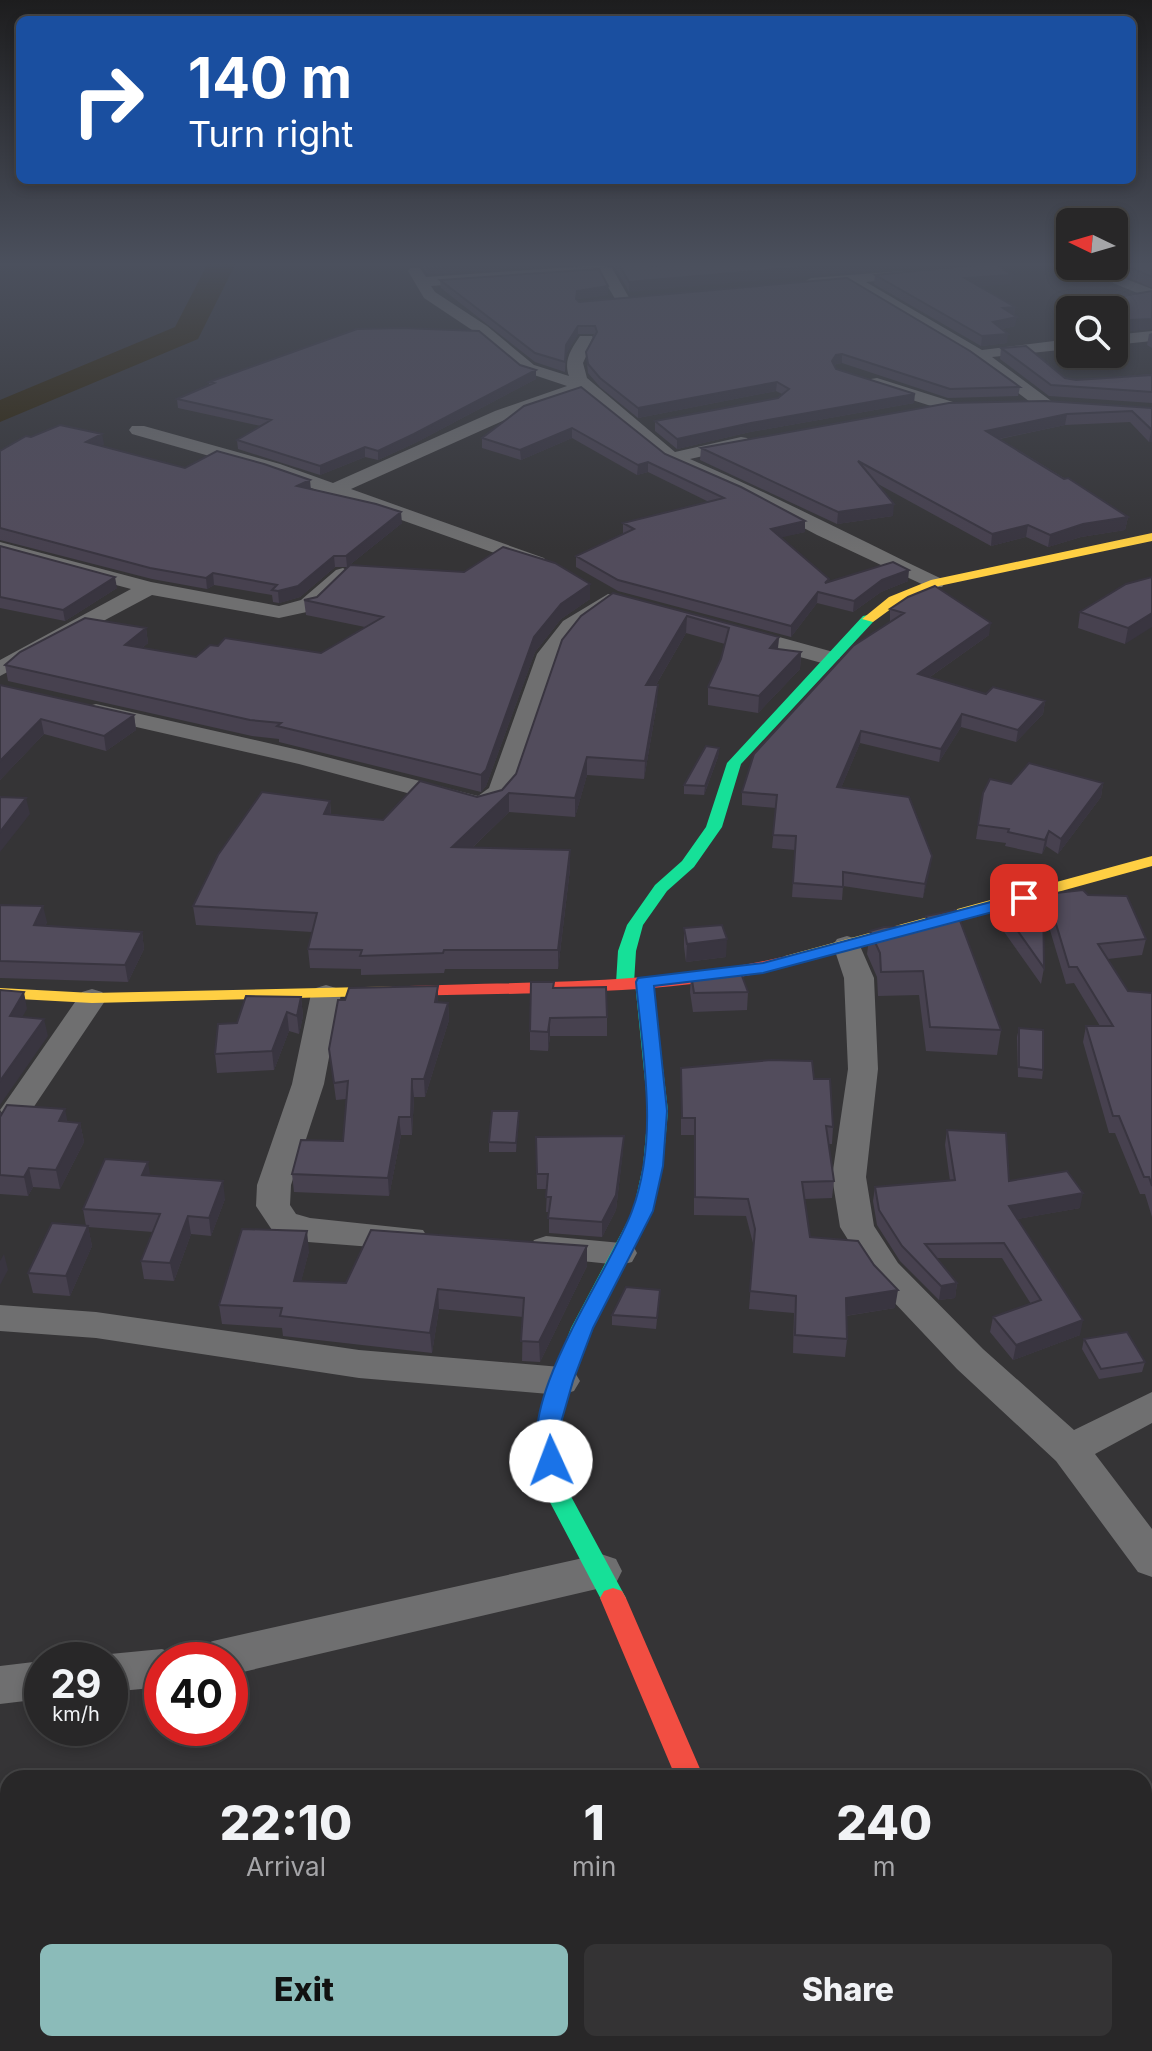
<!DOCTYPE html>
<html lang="en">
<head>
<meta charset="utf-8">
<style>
  body { margin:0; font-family:Inter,sans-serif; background:#343334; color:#f1f3f6; height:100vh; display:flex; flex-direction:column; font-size:30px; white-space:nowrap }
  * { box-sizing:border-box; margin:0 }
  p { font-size:26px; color:#a5a5a8 }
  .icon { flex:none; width:44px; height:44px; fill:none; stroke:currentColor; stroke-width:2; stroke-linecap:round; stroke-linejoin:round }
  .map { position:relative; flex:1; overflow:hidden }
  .panel { position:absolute; left:0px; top:1770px; width:1152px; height:282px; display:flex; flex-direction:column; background:#282728; border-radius:24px 24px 0 0; box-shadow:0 4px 12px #0003,0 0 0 2px #444445 }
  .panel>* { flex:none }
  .top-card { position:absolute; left:16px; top:16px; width:1120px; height:168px; border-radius:12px; box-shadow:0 4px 12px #0003,0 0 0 2px #444445; background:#1a4fa0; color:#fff; overflow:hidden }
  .needle { width:52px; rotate:275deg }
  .tools { position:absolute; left:1056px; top:208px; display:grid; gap:16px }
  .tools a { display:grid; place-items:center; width:72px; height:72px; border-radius:12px; background:#282728; box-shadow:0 4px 12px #0003,0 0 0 2px #444445; font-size:40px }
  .speed { position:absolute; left:24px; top:1642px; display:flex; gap:16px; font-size:40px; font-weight:700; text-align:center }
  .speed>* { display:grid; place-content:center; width:104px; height:104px; border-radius:50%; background:#282728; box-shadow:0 4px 12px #0003,0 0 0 2px #444445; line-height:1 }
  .speed small { font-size:20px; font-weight:400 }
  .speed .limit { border:12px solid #d22; background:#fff; color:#111 }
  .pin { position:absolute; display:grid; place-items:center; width:68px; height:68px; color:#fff; margin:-34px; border-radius:16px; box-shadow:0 4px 12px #0006 }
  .me { position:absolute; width:88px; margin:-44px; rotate:358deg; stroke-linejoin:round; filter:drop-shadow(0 0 6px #0008) }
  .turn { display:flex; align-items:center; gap:28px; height:168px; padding:0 40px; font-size:36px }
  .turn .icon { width:104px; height:104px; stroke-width:2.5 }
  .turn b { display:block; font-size:56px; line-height:68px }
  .eta { display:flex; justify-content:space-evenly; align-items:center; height:136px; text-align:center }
  .eta b { font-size:48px; font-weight:800; line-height:56px }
  .action { display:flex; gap:16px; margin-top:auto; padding:16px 40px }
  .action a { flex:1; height:92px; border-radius:12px; background:#8bbbb9; color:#111; font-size:32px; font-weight:800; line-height:92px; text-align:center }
  .action a+a { background:#343334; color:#f1f3f6 }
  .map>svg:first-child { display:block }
</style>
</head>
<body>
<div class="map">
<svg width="1152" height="2051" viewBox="0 0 1152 2051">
  <rect width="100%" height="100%" fill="#353436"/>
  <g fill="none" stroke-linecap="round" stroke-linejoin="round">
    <!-- river -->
    <path fill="#2e2306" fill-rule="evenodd" d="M208,263H236L198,339L0,422V400L175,327Z"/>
    <!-- street -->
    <path fill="#6f6f70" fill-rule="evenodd" d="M601,265L612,268L631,301L628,304H618L600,273L431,286L435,292L487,326L534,365L569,376C563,360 572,348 580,336H592L594,339L583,363L587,378L675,452L741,437L747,438L750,442L747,446L690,459C776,496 858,539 942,579L945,583L942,587H928L817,535L742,495L666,462L582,393L507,419L351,489L544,558L547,562L544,566L537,568L266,472L132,434L129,430L132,426H144L280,464L333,483L495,411L567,386L522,371L505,359L475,332L424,298L408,271L410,268H420L426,277Z
      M915,270L922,274L920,277L866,282L982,350L1070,339V349L992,357L1050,400L1053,404L1050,408H1038L971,357L848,284L811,286L804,282L811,278Z
      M1118,276L1152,289V299L1113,283L1111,280Z
      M1152,331V341L1114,345V335Z
      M877,378L953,402L956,406L947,411L871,387L869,383L871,379Z
      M0,542L151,582L279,606L301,600L336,570L343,568L353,574L316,610L279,618L152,595L0,676V660L131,589L0,554Z
      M608,594L616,595L619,600L616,605L579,631L559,655L514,791L500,806L478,812L299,764L88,716L84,711L88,706L96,704L303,751L478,796L489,788L537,654L563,621Z
      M739,626L837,653L840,658L829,665L731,638L728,633Z
      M847,936L857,939L874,978L878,1069L866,1177L874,1226L898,1263L983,1349L1074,1430L1152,1392V1423L1095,1454L1152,1529V1577L1138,1572L1056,1461L957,1369L874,1281L840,1227L832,1177L848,1069L844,978L833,945L837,939Z
      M326,985L336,988L341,994L324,1084L291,1185L290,1205L296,1214L310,1218L423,1230L428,1238L423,1246L411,1250L308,1242L272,1230L256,1206L257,1185L292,1084L311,994L316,988Z
      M92,989L102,992L107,998L27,1117L16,1120L5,1117L0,1110L5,1103L82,992Z
      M546,1236L632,1244L637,1253L632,1262L620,1265L534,1256L529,1248L534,1240Z
      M0,1305L96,1312L359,1350L561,1367L574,1371L580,1381L574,1391L561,1395L359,1378L96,1338L0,1331Z
      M601,1554L616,1559L622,1571L616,1583L601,1588L230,1675V1660H191L198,1647L213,1641Z
      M162,1649L177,1655L180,1660H162V1687L110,1692V1660H95L110,1654Z
      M42,1661V1699L0,1704V1666Z
      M471,2044H540L538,2051H468Z
      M781,2044H832L835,2051H783Z"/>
    <!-- fast -->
    <path fill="#16e098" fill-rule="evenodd" d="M868,615L873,616V622L741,764L722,827L694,867L667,891L643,925L636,951L634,983L631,987H619L616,983L618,951L627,925L655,885L682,861L706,827L727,763L863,616Z
      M644,977L653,982L668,1111L663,1166L653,1211L593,1328L572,1381L559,1433L567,1489L626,1598L622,1605L613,1608L604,1605L543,1489L535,1433L550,1381L571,1328L633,1211L643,1166L648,1111L635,982Z"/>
    <!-- slow -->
    <path fill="#ffcf43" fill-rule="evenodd" d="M1152,533V541L939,586L899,603L873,622L862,619L889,597L931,580Z
      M1152,856V866L797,964H785L782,960L785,956Z
      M409,986L415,987L418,991L415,995L92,1003L0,998V988L92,993Z"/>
    <!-- jam -->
    <path fill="#f24e42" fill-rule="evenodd" d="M791,955L797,956L800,960L797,964C681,997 531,992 409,996L400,991L409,986C535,981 668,985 791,955Z
      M613,1588L622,1591L626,1598L704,1778H676L600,1598L604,1591Z"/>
  </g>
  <!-- wall -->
  <path fill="#47414f" d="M409,263H577V264L428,274L422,266L412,265Z
    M603,263H647L651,266L629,292L615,267Z
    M1058,263H1070V266Z
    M1114,263H1152V288L1119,273L1109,278L1070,266H1114Z
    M875,275H1012L1011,284L979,286L1015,307L1014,315L1015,326L1002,329L1007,343L981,346L874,284Z
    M440,280L608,295L577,299L579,302L1020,387L1018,396L948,398L842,363L836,364L834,366L836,369L914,403L750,432L677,449L655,431V421L778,398L782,394L776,391L638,418L600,387L588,373L586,352L594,334H578L566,354L565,372L535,362L441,288Z
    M1152,291V329L1127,331L1114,321V310H1098L1100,300Z
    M1152,333V348L1147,345L1149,334Z
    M1001,348L1065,378L1076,380L1152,374V403L1049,396L1000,359Z
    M520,365L536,370V379L415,443L378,460L365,457L320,475L238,449L237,440L261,426L178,408L177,399L209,385V382Z
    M949,403L1152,408V442H1149L1130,422L1065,425L1000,439L1128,517L1125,530L1081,537L1048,547L1026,537L991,546L878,484L893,516L837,524L700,460L701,448Z
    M524,406L665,454L805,532L781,537L829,579L828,582L908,581L881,592L853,612L817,603L791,637L618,591L576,567V556L623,534V523L709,502L648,472L637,475L572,438L521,460L482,448V438Z
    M104,444L101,446L185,468L311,489L402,523L347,567H335L300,597L279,603L273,602L272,595L214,585L207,589L152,579L0,540V451Z
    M0,546L117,588L65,621L0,608Z
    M1152,577L1125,644L1078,628L1080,612Z
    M590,584V599L561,619L535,652L486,786L481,792L279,742V739L252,736L8,681L5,665L146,628L148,643L142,648L196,657L218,646L321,653L365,627L306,615L304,600Z
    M613,593L779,637L778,649L801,652L800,669L758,713L708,705V687L721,659L725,644L686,633L656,685L657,703L644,779L587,775L575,817L509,812L472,848L570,850V869L558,969H445L444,973L361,975V969L310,968L308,949L312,932L196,925L193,906L330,801L331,814L383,820L502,790L516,774Z
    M890,609L989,635L930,677L986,694L1045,701L1043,714L1016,742L961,727L939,762L860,743L841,788L932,856L923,898L843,886L842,900L792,897L795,850L772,848L776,808L742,805V792L890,622Z
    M0,685L134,715L136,730L106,751L44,734L0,780Z
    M719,748L718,757L704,795L684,794V785Z
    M1103,783L1101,797L1058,854L1046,846L1042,854L1005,846L1006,843L976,839L983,793L1011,784Z
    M1047,894L1088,895L1146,939L1142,955L1108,959L1128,991L1152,993V1217L1145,1194H1140L1115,1133H1109L1083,1042L1086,1026H1100L1074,983L1066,984L1044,910Z
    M998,903L1044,968L1041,984L995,919Z
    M0,905L47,922L45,926L142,932L144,949L128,982L0,978Z
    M926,916L1001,1030L997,1055L926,1051L919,995L878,996L877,977L867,954L870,931L924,926Z
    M684,928L726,957L686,962L684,947Z
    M691,974L748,992L747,1010L693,1012L690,992Z
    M554,982V988L607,1017V1036H550L548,1051L530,1050V1031Z
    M438,986V1002L448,1003L449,1020L425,1097H414L412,1135H401L389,1196L294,1192L292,1174L343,1141L346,1099L336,1100L329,1049L345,1000Z
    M301,997L303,1016L299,1034L289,1031L274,1070L217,1073L215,1054L237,1023Z
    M1019,1028L1043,1070L1042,1079L1018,1077L1017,1037Z
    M681,1068L814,1079L833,1127L832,1144H829L834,1181L832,1198L805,1199L810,1237L895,1308L846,1316L847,1339L845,1357L793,1353L794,1313L749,1309L754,1247L746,1216L694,1215V1135H681Z
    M0,1110L1,1115L80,1123L84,1142L60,1189L33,1187L28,1196L0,1194Z
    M519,1111L516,1152H489V1142Z
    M947,1130L1009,1181L1080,1208L1017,1219L1080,1335L1013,1360L990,1332L993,1317L1031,1304L1002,1258H937L957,1283L955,1298L939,1300L900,1261L877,1225L873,1201L875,1187L950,1181L945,1145Z
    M536,1137L623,1150L616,1210L602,1237L549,1233V1212H546L547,1189H537Z
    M150,1176L225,1199L211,1236L191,1234L174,1281L144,1279L141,1261L153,1232L88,1227L92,1246L70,1296L33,1293L28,1273L86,1226L83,1209Z
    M309,1251L301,1281L346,1283L587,1266L540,1362L522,1361L523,1317L439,1309L432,1353L283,1336L282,1328L222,1324L219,1305Z
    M660,1290L656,1329L612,1325V1315Z
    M1084,1339L1145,1362L1142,1372L1099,1379L1082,1349Z"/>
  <!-- shaded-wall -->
  <path fill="#393540" d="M507,263H577V264L428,274L427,268Z
    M849,263H958L629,292V282Z
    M1121,263L1119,273L1109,278L1111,268Z
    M1012,275L1011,284L964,287L965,278Z
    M608,286V295L577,299L576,307L577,291Z
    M1015,307L1013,316L1003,308Z
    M1017,317L1015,326L992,331L993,322Z
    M1152,319V329L1127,331L1129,320Z
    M578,326V334L566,354L565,372L566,345Z
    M1008,334L1007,343L981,346L982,336Z
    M842,354V363L836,364L831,370L832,361L836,355Z
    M536,370V379L415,443L378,460V451Z
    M777,382L776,391L638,418V408Z
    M915,394L914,403L750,432L677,449V439L751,423Z
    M1067,414L1065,425L984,442L986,431Z
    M572,428V438L521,460L520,450Z
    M1152,430V442H1149L1151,431Z
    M102,434L104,444L87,453L86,442Z
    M365,447V457L320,475V466Z
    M648,462V472L637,475L638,465Z
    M310,480L311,491L297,486Z
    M894,504L893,516L837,524L838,512Z
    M401,512L402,523L347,567L346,556Z
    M1128,517L1125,530L1081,537L1048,547L1050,535L1083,524Z
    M805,521V532L771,540V529Z
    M1028,525L1026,537L991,546L992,534Z
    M334,556L335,567L300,597L279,603L278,591Z
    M909,570L908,581L881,592L853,612L854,601L882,580Z
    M213,573L214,585L207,589L206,578Z
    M115,577L117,588L65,621L63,610Z
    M590,584V599L561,619L535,652L486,786L481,792V775L534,637L561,604Z
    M818,592L817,603L791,637V626Z
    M1152,613V627L1125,644L1128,628Z
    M687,616L686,633L646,702V685Z
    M991,623L989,635L917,686L918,674Z
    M146,628L148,643L127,660L125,645Z
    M779,637L777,654L770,648Z
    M801,652L800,669L758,713L759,696Z
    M658,685L657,703L644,779L645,761Z
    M1045,701L1043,714L1016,742L1018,730Z
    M962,714L961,727L939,762L941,749Z
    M134,715L136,730L106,751L104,736Z
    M41,719L44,734L0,780V761Z
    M861,731L860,743L836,800L837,787Z
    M719,748L718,757L704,795L705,786Z
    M587,757V775L575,817V798Z
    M1103,783L1101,797L1058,854L1061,839Z
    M509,793V812L453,866L452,847Z
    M26,798L30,814L0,852V832Z
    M330,801L331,819L324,814Z
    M1049,831L1046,846L1042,854L1045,840Z
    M570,850V869L558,969V950Z
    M932,856L930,870L923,898L925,884Z
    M43,906L47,922L37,942L34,925Z
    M142,932L144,949L128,982L125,965Z
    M727,939L726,957L686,962L687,944Z
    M438,986V1003L435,1002Z
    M24,992L27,1009L13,1033L10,1016Z
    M301,997L303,1016L299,1034L297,1016Z
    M448,1003L449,1020L425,1097L424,1079Z
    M287,1012L289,1031L274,1070L272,1051Z
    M550,1018V1036L548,1051V1032Z
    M44,1019L48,1036L0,1105V1081Z
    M412,1079L414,1097L412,1135L411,1117Z
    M65,1109L69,1129L59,1121Z
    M519,1111V1121L516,1152V1143Z
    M399,1117L401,1135L389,1196L388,1178Z
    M80,1123L84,1142L60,1189L56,1170Z
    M624,1136L623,1150L616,1210L602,1237V1222Z
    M148,1162L151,1180L142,1175Z
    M29,1168L33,1187L28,1196L24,1177Z
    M223,1181L225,1199L211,1236L209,1218Z
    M1083,1193L1080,1208L1006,1221L1009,1206Z
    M188,1216L191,1234L174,1281L170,1263Z
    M88,1226L92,1246L70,1296L66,1276Z
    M307,1231L309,1251L296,1301L294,1281Z
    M587,1246V1266L540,1362L539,1342Z
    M4,1254L8,1270L0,1285V1261Z
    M957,1283L955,1298L939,1300L941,1286Z
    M438,1289L439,1309L432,1353L430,1333Z
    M898,1290L895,1308L844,1316L846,1298Z
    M1083,1320L1080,1335L1013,1360L1016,1345Z"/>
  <!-- building -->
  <path fill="#524c5c" stroke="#393540" stroke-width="2" d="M424,263H507L427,268Z
    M618,263H647L651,266L685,263H849L629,282Z
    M989,263H995L1012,275L965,278L1015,307L1003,308L1017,317L993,322L1008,334L982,336L875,275L985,264Z
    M1114,263H1152V277L1121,263L1111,268L1104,266H1114Z
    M599,269L608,286L577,291L576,299L579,302L847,278L970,351L1020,387L950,389L842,354L836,355L832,361L836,369L915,394L751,423L677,439L655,421L778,398L789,389L777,382L638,408L600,378L588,364L586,352L597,332L595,326H578L566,345L565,362L535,353L440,280Z
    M1152,291V319L1129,320L1100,300Z
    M402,328L479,331L520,365L536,370L414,434L378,451L365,447L320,466L237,440L271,420L177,399L214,383L209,382L357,329Z
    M1026,346L1065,378L1076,380L1152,375V392L1051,385L1001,348Z
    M581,387L665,454L741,487L805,521L771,529L829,579L825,583L893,562L909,570L882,580L854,601L818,592L791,626L618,580L576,556L634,529L623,523L724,498L648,462L638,465L572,428L520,450L482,438L524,406Z
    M1046,401L1152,408V430L1132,411L1067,414L986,431L1064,479L1068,478L1128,517L1083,524L1050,535L1028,525L992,534L858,461L894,504L838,512L701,448L949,403Z
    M60,425L102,434L86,442L185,468L217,451L264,464L310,480L297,486L376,504L401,512L346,556H334L298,586L278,591L272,590L277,585L213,573L206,578L150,568L0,528V451L26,436L31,437Z
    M0,546L115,577L63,610L0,597Z
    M503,547L555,563L590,584L561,604L534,637L486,770L481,775L277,726L281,723L250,720L5,665L20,652L85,618L146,628L125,645L196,657L210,645L218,646L225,638L321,653L383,617L304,600L317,597L350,565L464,572Z
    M1152,577V613L1128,628L1080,612L1126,584Z
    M935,586L991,623L918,674L986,694L993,687L1045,701L1018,730L962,714L941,749L861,731L837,787L909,797L932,856L925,884L843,872V887L793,883L796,836L773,835L777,795L742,792L754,754L853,646L904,613L890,609L908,597Z
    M613,593L779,637L770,648L801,652L759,696L708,687L721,659L729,628L687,616L646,685H658L645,761L587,757L575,798L509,793L452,847L570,850L558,950H444L443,953L360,956L362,950L308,949L317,913L193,906L218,855L262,792L330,801L324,814L383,820L420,781L477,797L502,790L516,774L562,640L581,616Z
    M0,685L134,715L104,736L41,719L0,761Z
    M706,746L719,748L705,786L684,785Z
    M1029,763L1103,783L1061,839L1049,831L1045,840L1008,832L1009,829L978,825L983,793L990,779L1011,784Z
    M0,797L26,798L0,832Z
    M1083,890L1088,895L1127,896L1146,939L1098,944L1128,991L1152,993V1186L1149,1177H1144L1119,1116H1113L1086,1026H1113L1077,967H1069L1047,894Z
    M1043,895L1044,968L998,903Z
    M0,905L43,906L34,925L142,932L125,965L0,961Z
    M956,910L1001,1030L930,1027L923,971L881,972L880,953L870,931L884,927L929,925L926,916Z
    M722,925L727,939L687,944L684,928Z
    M739,968L748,992L694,993L691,974Z
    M531,982H554L553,988L606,987L607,1017L550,1018L548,1032L530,1031Z
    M438,986L435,1002L448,1003L424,1079H412L411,1117H399L388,1178L292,1174L301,1140L343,1141L348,1081L334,1083L329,1049L338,1000H345L349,988Z
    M0,990L24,992L10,1016L44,1019L0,1081Z
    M246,996L301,997L297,1016L287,1012L272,1051L215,1054L218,1024L237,1023Z
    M1019,1028L1043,1030V1070L1019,1067Z
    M771,1060L812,1061L814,1079H830L833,1127L826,1126L834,1181L802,1182L810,1237L858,1241L874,1265L898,1290L846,1298L847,1339L795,1335L796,1296L750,1291L755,1229L748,1199L695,1197V1118H682L681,1068Z
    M7,1105L65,1109L59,1121L80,1123L56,1170L29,1168L24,1177L0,1175V1117Z
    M492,1111H519L516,1143L489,1142Z
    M947,1130L1006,1133L1009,1181L1067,1171L1083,1193L1009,1206L1083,1320L1016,1345L993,1317L1041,1300L1004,1243L925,1244L957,1283L941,1286L902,1246L879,1210L875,1187L955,1180Z
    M624,1136L616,1195L602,1222L548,1218L551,1197H546L548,1174H537L536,1137Z
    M105,1159L148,1162L142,1175L223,1181L209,1218L188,1216L170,1263L141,1261L160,1214L83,1209Z
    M52,1223L88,1226L66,1276L28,1273Z
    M242,1229L307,1231L294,1281L346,1283L371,1230L587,1246L539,1342L521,1341L524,1298L438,1289L430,1333L280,1316L282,1308L219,1305Z
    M626,1287L660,1290L657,1318L612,1315Z
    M1127,1332L1145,1362L1101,1369L1084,1339Z"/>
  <!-- sky -->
  <linearGradient id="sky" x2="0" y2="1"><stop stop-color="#1d1d1e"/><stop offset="0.48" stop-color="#4b505d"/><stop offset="1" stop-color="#4b505d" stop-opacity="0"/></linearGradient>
  <rect width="1152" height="550" fill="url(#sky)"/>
  <!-- route -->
  <path fill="#1a73e8" stroke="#114b97" stroke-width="2" d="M1024,893L1030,894L1033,898L1030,902L763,973L654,986L667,1111L663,1166L653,1211L593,1328L573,1381L558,1433L563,1461L559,1468L551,1471L543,1468C510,1407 611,1270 632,1211C659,1138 643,1057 636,982L638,978L763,963Z"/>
</svg>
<div class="tools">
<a><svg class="needle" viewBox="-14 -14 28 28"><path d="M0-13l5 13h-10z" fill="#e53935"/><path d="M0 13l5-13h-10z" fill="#a5a5a8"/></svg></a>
<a><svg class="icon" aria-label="search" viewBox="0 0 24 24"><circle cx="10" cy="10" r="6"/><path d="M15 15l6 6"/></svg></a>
</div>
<div class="speed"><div>29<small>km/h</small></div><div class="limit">40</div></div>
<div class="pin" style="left:1024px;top:898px;background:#d93025"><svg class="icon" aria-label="arrive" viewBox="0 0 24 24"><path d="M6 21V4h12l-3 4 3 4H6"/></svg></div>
<svg class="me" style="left:551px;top:1461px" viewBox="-20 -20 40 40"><circle r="19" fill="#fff"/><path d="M0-13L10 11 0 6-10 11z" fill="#1a73e8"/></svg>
<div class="top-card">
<div class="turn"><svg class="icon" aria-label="right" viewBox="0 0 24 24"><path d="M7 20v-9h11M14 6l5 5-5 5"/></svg><div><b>140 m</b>Turn right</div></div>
</div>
<section class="panel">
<div class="eta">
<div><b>22:10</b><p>Arrival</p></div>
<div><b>1</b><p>min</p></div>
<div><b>240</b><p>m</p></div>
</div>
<div class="action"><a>Exit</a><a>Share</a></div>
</section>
</div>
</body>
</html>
